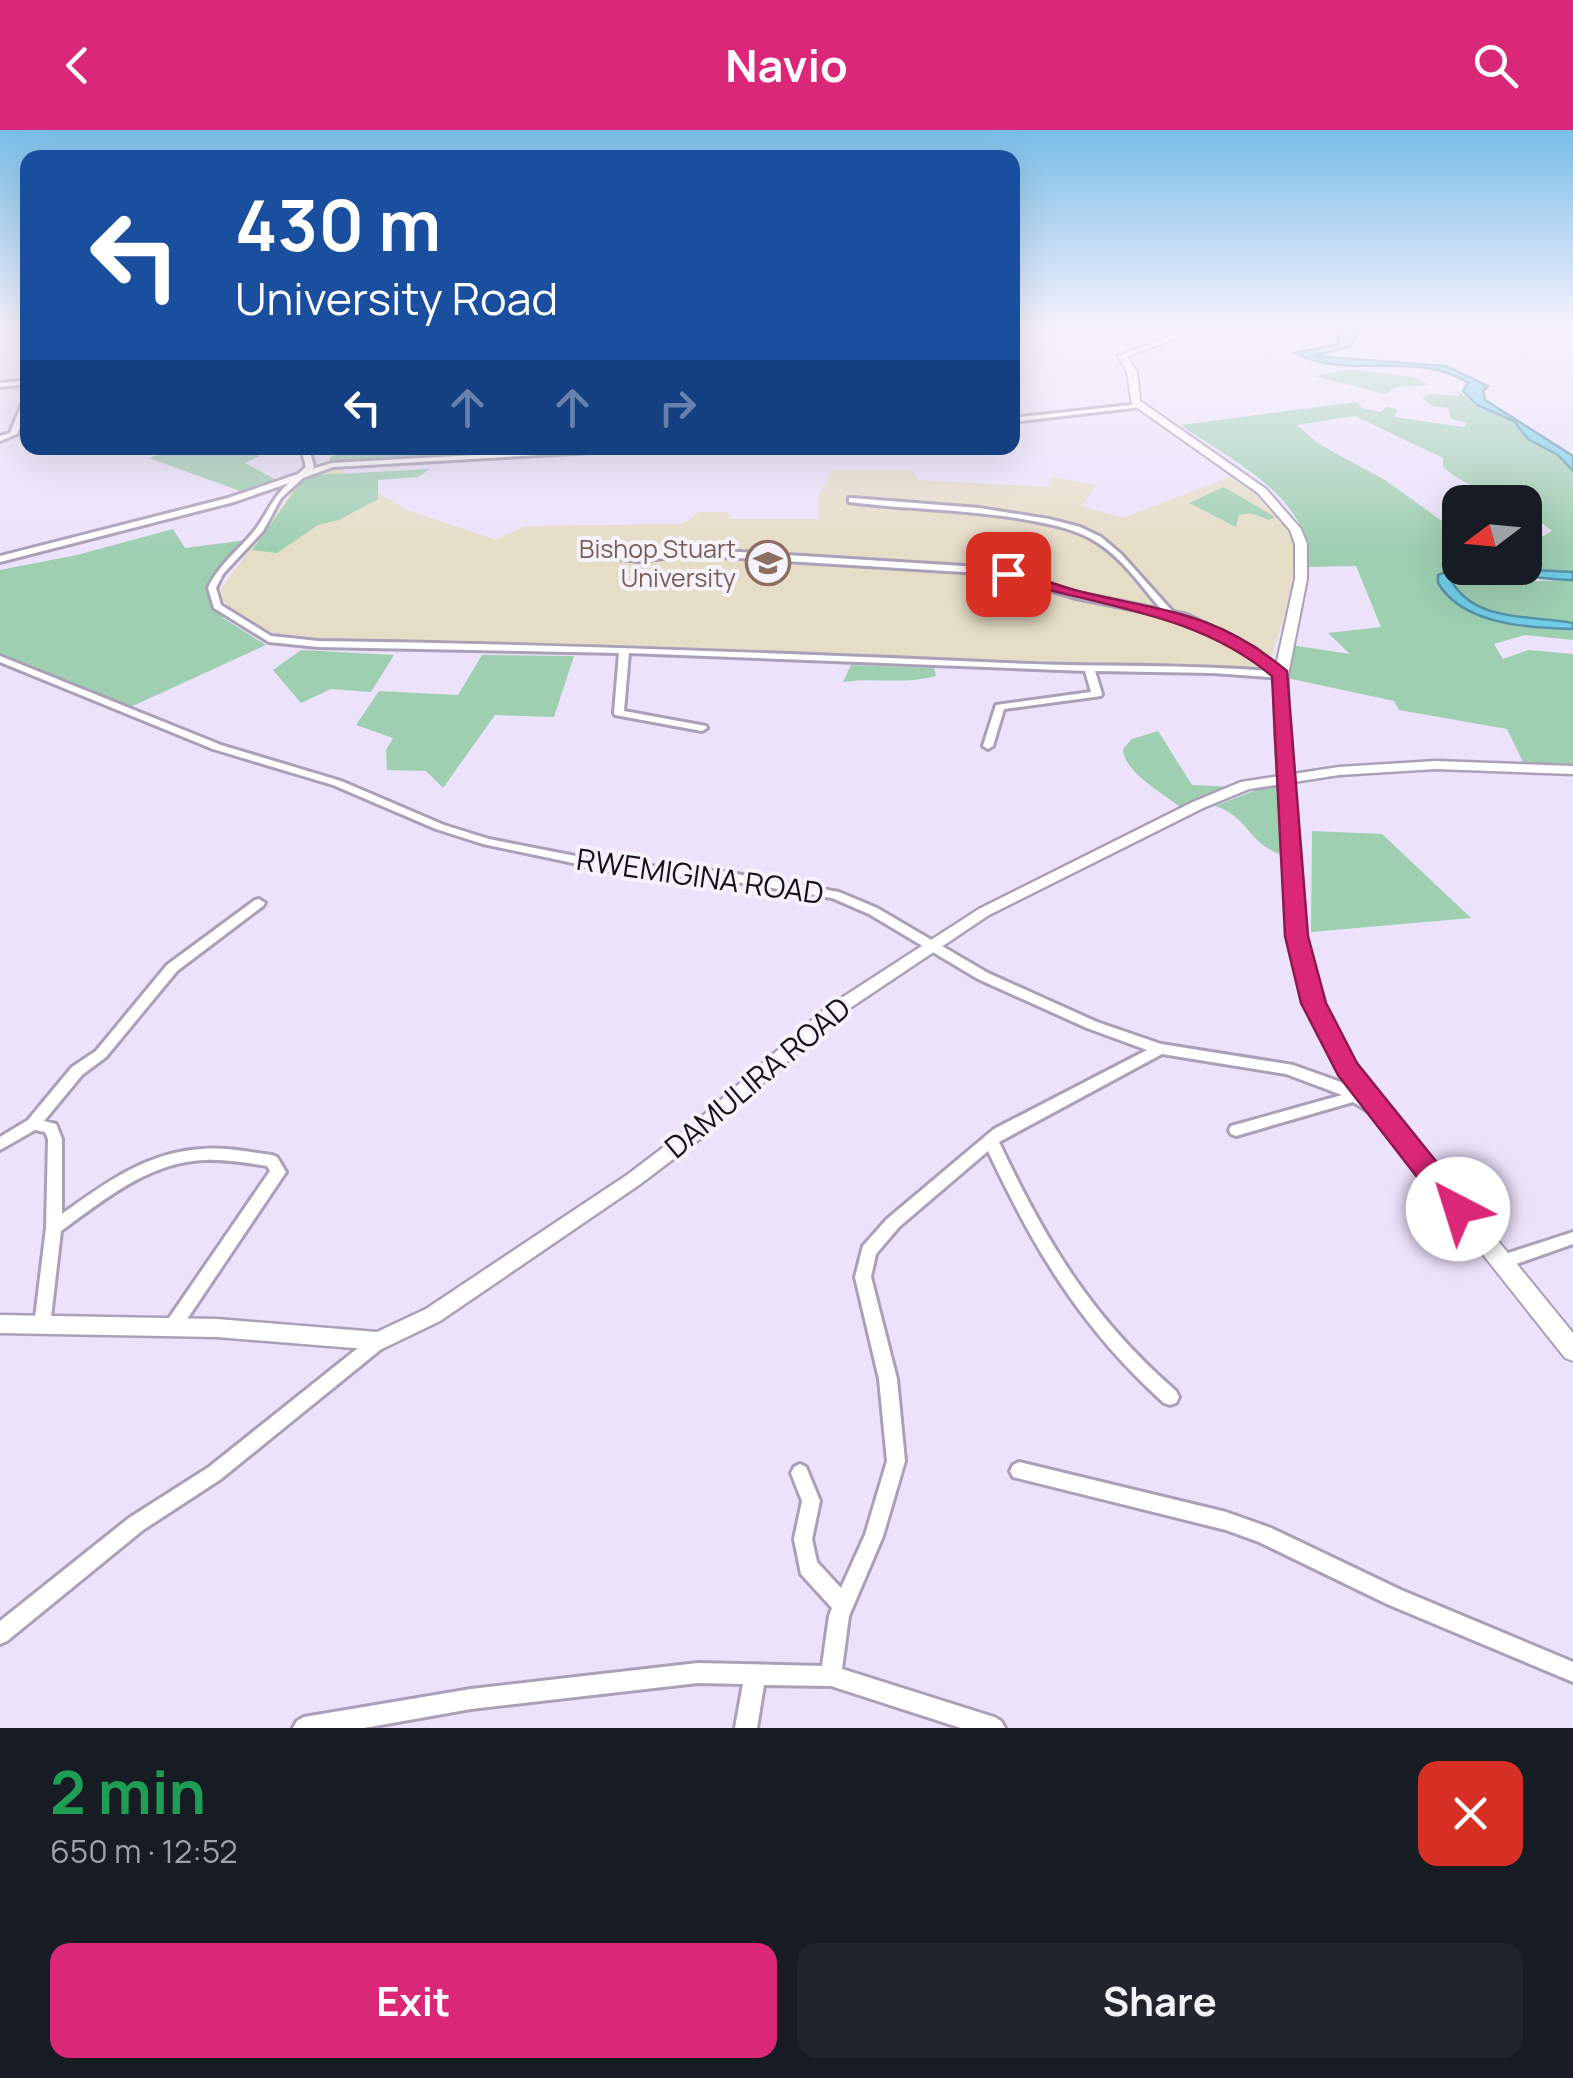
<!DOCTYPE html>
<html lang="en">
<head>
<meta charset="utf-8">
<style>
  body { margin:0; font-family:Manrope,sans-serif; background:#20242c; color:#f1f3f6; height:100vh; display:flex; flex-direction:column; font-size:38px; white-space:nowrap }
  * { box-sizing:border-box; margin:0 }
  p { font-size:32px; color:#9ea1a6 }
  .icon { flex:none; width:55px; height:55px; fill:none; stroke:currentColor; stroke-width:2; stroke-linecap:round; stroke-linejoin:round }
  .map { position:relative; height:1598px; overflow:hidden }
  .details { display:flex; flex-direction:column; background:#171b24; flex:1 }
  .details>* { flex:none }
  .banner { position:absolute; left:20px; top:20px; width:1000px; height:305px; border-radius:20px; box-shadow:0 10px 40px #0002; background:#1a4fa0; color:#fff; overflow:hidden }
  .needle { width:65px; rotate:254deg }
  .tools { position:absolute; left:1442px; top:355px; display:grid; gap:20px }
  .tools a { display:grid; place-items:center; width:100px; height:100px; border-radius:20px; background:#171b24; box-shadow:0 10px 40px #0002; font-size:50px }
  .pin { position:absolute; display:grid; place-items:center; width:85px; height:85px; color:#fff; margin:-42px; border-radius:20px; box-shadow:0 5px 15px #0006 }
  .me { position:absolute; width:110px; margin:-55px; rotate:320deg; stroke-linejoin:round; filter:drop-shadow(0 0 8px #0008) }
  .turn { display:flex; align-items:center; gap:35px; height:210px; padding:0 50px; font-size:45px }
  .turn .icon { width:130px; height:130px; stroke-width:2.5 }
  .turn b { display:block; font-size:70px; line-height:85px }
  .lanes { display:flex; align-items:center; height:95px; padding:0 50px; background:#0003; justify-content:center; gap:50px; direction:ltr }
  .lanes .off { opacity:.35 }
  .round { display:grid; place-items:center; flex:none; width:105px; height:105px; border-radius:20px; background:#20242c }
  .head { display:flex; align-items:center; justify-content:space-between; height:170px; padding:0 50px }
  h1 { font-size:60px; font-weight:700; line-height:75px; color:#1e9e55 }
  .action { display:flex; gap:20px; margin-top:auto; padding:20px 50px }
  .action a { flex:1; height:115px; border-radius:20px; background:#db2777; color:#fff; font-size:40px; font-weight:700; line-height:115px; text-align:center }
  .action a+a { background:#20242c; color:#f1f3f6 }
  header { display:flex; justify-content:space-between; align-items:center; height:130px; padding:0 50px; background:#db2777; color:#fff; font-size:45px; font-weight:700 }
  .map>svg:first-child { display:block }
</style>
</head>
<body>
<header><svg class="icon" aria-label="back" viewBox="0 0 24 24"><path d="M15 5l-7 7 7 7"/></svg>Navio<svg class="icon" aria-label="search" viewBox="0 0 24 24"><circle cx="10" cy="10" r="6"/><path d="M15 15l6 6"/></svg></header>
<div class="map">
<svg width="1573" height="1598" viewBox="0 0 1573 1598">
  <rect width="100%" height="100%" fill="#ece2fb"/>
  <!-- education -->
  <path fill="#e6ddc7" d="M344,338V342L405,379L496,410L525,396L683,394L699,382H727L731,389H819L818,368L833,340H912L918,350L1048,357L1053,347L1096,355L1082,376L1123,388L1240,343L1292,396L1296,421L1291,464L1268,537L302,512L246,494L223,471L221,459L303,347Z"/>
  <!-- green -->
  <path fill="#9ecfb1" d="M1351,239L1414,247L1429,255L1396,257L1385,264L1314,246Z
    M1456,260L1477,275L1514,291L1529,310L1558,325L1573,341V442L1485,438H1525V416L1552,401L1525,380V372C1501,372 1461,353 1443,337V328L1355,286L1297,295L1319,314L1385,350L1460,404V436L1438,445C1453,495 1530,498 1573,499V510L1525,505L1494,514L1503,529L1528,520L1573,524V638L1525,636L1507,599L1399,580L1394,571L1287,548L1291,515L1350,524L1328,503L1381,497L1356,436L1308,437C1314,367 1229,330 1181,295L1357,272L1362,278L1381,282L1386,277L1398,279L1394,287L1464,297L1467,293L1451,289L1448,278L1432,276L1422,268L1431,264L1460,266Z
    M219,318H240L260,326L245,333L284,354L251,365L149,328L173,320Z
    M350,319L443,321L436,326L338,335L330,332V327Z
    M430,339L418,347L378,350V369L339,390L318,395L277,423L252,420L301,352L317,345Z
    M1224,357L1275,387L1269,390L1250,383L1239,385L1236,397L1189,373Z
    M173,399L185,418L254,409L221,444L209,465L223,488L266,515L124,580L0,532V440L77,425Z
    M1470,442L1538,451L1573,450V493C1531,485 1477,493 1451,451Z
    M301,520L394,525L371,562L331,559L301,573L273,540Z
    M482,525L574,526L554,587L495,585L443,658L426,641L387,640L386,620L393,608L356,595L379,561L458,565Z
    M851,535L934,538L936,546C904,555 876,547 843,552Z
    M1158,601L1192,655L1234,657L1185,681C1167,665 1124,644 1123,619L1132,609Z
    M1269,655H1286L1291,727C1248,719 1251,687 1215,676Z
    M1312,701L1382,704L1471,788L1311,802Z"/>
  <!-- water -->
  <path fill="#72cde7" stroke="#5695a9" stroke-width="2.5" d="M1353,195H1365L1350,217L1313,226L1446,236L1488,256L1483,261L1485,270L1573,326V341L1558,325L1528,309L1514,291L1477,275L1463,261L1468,253C1417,219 1346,251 1295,223L1338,214V203Z
    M1460,436L1573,442V450C1539,451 1477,434 1452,452C1477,493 1531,485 1573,493V499C1529,498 1463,495 1438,453V445Z"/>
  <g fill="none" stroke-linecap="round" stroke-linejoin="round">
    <defs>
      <path id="minor" d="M28,250V254L0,257V253Z
        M28,265V277L17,304L0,311V306L10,303L25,267Z
        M1140,274L1142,275V277L1012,292V288Z
        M301,318H309L314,337L312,339L332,333L596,318H630L626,320L333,337L303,348L281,368L263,401L223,444L216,458L221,475L271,506L318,511C548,514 777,523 1006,533C1094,537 1182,534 1271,541L1250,523L1181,489L1076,468L995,444L690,425L638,431L615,428L611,425L615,422L638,425L690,419L996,438L1078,463L1162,480C1142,457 1124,430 1098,413C1079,400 1055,395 1033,391C972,379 910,380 849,372V368H852L979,378L1049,389L1080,397L1101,407L1121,424L1173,482L1187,485L1256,519L1286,545L1281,548L1213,543L1095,541L1102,564L1101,566L1004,579L993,616L988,619L983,616L996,575L1091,562L1085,541L629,523L624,581L706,596L707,598L702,601L615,585L614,583L619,523L318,517L269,512L214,478L208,458C219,434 239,420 255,400C268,383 272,368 289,353L234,372L0,432V426L228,368L298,344L306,337Z
        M0,526L221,615L341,651L444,695L489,709L611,733L725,742L839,762L877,778L988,843L1097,892L1161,914L1293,935L1349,955L1362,962L1378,978L1376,982L1371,983L1353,972L1236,1006L1231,1004L1229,1000L1231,996L1342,965L1286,944L1162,924L999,1012C1046,1112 1092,1188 1176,1261L1179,1267L1176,1273L1170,1275L1164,1273C1081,1198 1035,1121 988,1021L899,1097L876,1124L871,1147L897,1249L905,1331L883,1406L849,1486L842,1539L994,1587L1001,1591L1005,1598H961L831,1556L764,1555L757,1598H735L743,1554L698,1553L471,1579L364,1598H293L297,1591L304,1587L471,1559L698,1533L822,1536L829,1486L832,1478L801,1444L794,1409L802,1371L791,1343L794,1337L800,1334L806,1337L820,1371L812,1409L817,1432L841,1458L865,1405L887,1331L879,1249L855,1147L863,1116L887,1089L994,999L1147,920L1087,898L978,849L869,784L832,768L725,750L611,741L483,714L436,699L333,655L213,619L0,532Z
        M259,769L265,773L263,776L177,841L106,927L82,945L44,991L56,994L62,1009V1084C105,1053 147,1022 202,1019C225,1017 249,1022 272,1025L277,1027L286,1042L179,1201L173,1203L167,1201L165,1196L167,1191L270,1041L267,1036C247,1033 226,1029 205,1030C149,1032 105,1069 61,1101L50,1196L48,1201L42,1203L36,1201L34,1196L46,1098L48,1009L45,1002L35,1000L0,1020V1007L28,990L72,937L96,921L167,835L255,770Z
        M1573,1102V1114L1502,1139L1496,1137L1494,1132L1496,1127Z
        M379,1204L385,1206L387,1211L385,1216L221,1349L143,1400L7,1511L0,1514V1491L129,1388L209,1337L373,1206Z
        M1019,1332L1226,1382L1271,1398L1401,1460L1573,1532V1552L1387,1474L1259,1412L1226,1400L1013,1347L1010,1341L1013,1335Z"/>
      <path id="tertiary" d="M1436,631L1573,636V644L1436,639L1339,645L1249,659L1203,678L989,785L838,886L701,1008L639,1055L440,1191L386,1217L379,1220L217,1207L0,1203V1185L217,1189L377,1202L426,1179L627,1045L689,998L826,878L979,779L1193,672L1241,652L1339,637Z"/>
      <path id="secondary" d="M1198,195H1210L1127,227L1137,242L1140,271L1266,359L1301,399L1307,414V449L1288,545L1289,602L1306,806L1322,873L1355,935L1573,1203V1231L1565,1228L1340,944L1304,873L1288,806L1275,602L1274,545L1295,449V414L1290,400L1258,363L1132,274L1127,242L1118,226Z"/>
    </defs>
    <!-- minor casing -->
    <use href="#minor" stroke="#aaa0b8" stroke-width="6"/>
    <!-- tertiary casing -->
    <use href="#tertiary" stroke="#aaa0b8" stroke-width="5"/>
    <!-- secondary casing -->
    <use href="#secondary" stroke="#aaa0b8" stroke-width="4"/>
    <!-- minor -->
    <use href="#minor" fill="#fff" fill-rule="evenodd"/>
    <!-- tertiary -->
    <use href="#tertiary" fill="#fff" fill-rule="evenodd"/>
    <!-- secondary -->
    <use href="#secondary" fill="#fff" fill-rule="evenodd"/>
  </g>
  <!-- sky -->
  <linearGradient id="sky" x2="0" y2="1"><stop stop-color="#79bee8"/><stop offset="0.47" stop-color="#f6f2fd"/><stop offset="1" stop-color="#f6f2fd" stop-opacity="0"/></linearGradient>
  <rect width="1573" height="419" fill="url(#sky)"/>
  <!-- route -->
  <path fill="#db2777" stroke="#8e194d" stroke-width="2.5" d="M1008,439C1033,445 1057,456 1082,462C1167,482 1216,482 1287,541L1308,806L1326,873L1357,933L1468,1071L1472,1079L1468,1087H1448L1338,945L1301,873L1285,806L1272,546C1194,481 1097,477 1003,447L1000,444Z"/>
  <!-- icons -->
  <defs>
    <symbol id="university-ring" viewBox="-11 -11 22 22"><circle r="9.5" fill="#f6f2fc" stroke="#8d6e63" stroke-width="1.5"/><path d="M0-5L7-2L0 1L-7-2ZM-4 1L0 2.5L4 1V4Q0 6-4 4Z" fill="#8d6e63"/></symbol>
  </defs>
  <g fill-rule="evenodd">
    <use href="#university-ring" x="743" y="408" width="50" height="50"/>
  </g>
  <g text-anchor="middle" stroke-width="8" stroke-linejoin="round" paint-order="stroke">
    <!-- far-education labels -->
    <g font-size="25" fill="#785e54" stroke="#f6f2fc" text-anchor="end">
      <text x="736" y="428">Bishop Stuart<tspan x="736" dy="29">University</tspan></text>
    </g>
    <!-- street labels -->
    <g font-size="30" fill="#141119" stroke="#f6f2fc">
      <text transform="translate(700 747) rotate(8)" y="10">RWEMIGINA ROAD</text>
      <text transform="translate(758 948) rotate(-40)" y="10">DAMULIRA ROAD</text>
    </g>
  </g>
</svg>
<div class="tools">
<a><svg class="needle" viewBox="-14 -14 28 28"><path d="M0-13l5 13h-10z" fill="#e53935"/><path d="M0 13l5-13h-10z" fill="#9ea1a6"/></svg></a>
</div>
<div class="pin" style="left:1008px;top:444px;background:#d93025"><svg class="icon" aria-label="arrive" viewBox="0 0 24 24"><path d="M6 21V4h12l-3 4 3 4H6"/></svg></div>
<svg class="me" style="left:1458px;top:1079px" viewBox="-20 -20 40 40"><circle r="19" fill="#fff"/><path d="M0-13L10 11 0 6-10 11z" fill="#db2777"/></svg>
<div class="banner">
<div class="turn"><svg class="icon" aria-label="left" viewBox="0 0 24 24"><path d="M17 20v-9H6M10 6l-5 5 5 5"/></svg><div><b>430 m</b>University Road</div></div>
<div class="lanes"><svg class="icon" aria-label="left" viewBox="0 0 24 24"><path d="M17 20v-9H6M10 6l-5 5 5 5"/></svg><svg class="icon off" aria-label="ahead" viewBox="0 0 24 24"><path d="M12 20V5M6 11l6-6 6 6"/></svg><svg class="icon off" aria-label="ahead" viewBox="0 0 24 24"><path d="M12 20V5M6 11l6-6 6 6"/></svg><svg class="icon off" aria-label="right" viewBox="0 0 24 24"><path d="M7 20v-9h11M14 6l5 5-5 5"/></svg></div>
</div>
</div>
<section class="details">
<div class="head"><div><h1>2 min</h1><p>650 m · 12:52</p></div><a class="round" style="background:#d93025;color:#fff"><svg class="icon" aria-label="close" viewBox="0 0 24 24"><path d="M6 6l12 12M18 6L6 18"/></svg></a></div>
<div class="action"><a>Exit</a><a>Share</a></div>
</section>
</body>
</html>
